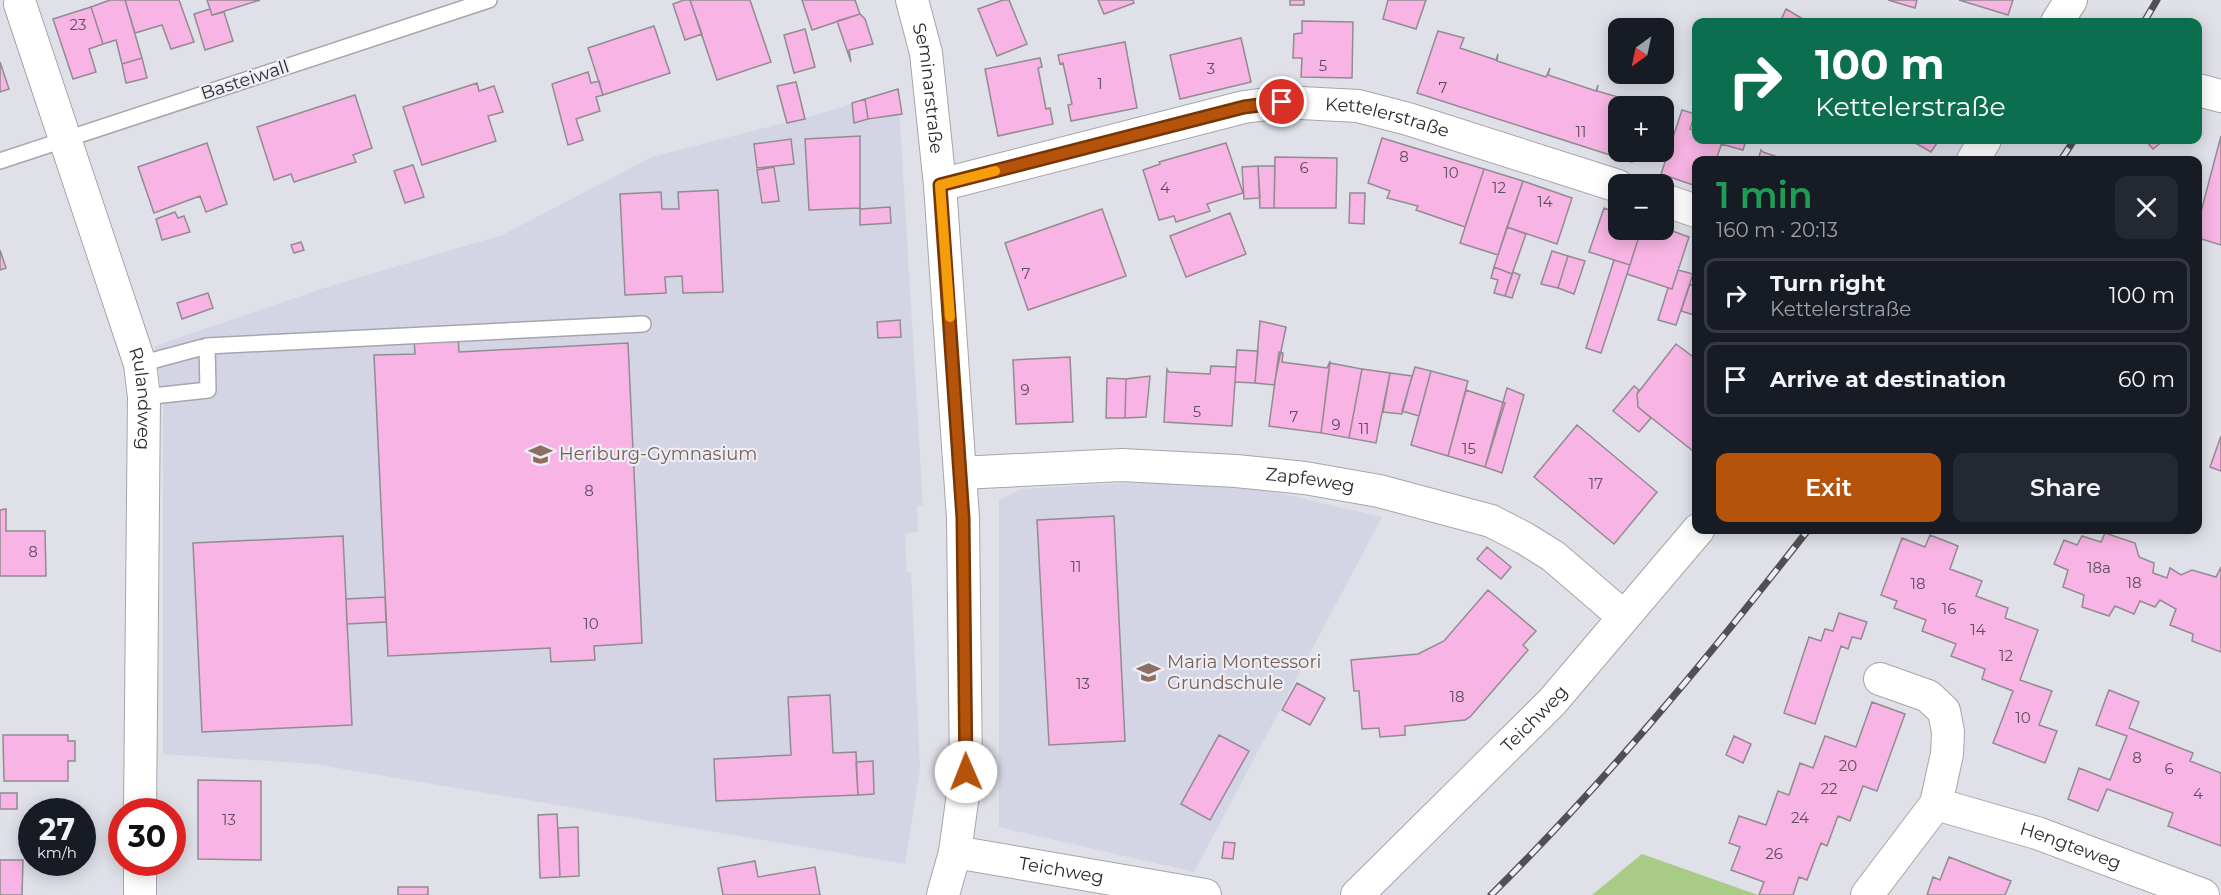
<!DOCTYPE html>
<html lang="en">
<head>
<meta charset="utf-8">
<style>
  body { margin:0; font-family:Montserrat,sans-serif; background:#242831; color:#f1f3f6; height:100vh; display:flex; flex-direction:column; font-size:22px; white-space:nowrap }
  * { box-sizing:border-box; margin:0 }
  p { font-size:20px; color:#9ea1a6 }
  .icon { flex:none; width:33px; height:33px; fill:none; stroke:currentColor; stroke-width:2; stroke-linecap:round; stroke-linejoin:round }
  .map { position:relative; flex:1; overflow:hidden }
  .sheet { position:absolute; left:1692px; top:156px; width:510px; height:378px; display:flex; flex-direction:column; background:#171b24; border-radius:12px; box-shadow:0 3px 15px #0003 }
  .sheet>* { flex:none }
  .hud { position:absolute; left:1692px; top:18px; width:510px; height:126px; border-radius:12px; box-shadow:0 3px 15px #0003; background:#0b6e4f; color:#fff; overflow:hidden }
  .needle { width:39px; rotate:213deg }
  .fabs { position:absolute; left:1608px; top:18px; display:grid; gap:12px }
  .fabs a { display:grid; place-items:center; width:66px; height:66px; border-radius:12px; background:#171b24; box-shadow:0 3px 15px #0003; font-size:30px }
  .speed { position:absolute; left:18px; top:798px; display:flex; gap:12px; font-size:30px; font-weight:700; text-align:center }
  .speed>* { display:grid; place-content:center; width:78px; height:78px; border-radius:50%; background:#171b24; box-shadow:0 3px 15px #0003; line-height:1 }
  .speed small { font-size:15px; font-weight:400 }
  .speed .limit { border:9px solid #d22; background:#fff; color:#111 }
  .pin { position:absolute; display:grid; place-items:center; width:51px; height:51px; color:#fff; margin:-26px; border:3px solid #fff; border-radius:50%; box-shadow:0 2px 6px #0007 }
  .me { position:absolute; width:66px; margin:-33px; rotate:359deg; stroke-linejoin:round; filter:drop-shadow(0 0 4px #0008) }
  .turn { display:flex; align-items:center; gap:21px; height:126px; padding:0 24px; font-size:27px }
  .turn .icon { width:78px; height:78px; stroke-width:2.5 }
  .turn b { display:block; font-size:42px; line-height:51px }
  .round { display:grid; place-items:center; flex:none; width:63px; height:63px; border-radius:12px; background:#242831 }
  .head { display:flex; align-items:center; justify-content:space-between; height:102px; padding:0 24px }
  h1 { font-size:36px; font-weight:600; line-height:45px; color:#1e9e55 }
  .button { display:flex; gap:12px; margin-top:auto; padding:12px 24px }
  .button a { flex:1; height:69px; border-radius:12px; background:#b45309; color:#fff; font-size:24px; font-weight:600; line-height:69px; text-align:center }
  .button a+a { background:#242831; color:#f1f3f6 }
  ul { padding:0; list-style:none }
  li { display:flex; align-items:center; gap:18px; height:75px; margin:0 12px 9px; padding:0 12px; border:3px solid #363941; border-radius:12px }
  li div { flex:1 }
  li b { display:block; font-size:22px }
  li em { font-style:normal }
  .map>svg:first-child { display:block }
</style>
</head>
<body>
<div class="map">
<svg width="2221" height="895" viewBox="0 0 2221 895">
  <rect width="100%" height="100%" fill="#dfe0e8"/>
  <!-- built -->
  <path fill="#d4d5e4" d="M898,89L923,506L917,505L918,532L905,534L907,572H911L920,769L905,864L314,764L163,754V403L155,346L324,288L502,235L652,157L826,112Z
    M1191,479L1274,492L1382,517L1194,872L999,827V500L1021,489Z"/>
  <!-- green -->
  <path fill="#a8cb85" d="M1642,854L1758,895H1592Z"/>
  <!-- building -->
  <path fill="#f7b4e4" stroke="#928b90" stroke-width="1.5" d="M110,0H125L142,58L122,64L116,40L103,44L91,7Z
    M125,0H179L194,42L171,49L162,25L135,33Z
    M207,0H260L212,15Z
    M684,0H690L702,34L685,40L673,4Z
    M690,0H750L771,62L717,80Z
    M802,0H855L860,14L812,30Z
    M1003,0H1009L1027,44L997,56L978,9Z
    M1098,0H1133L1134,3L1104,14Z
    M1290,0H1304V5H1290Z
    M1388,0H1426L1416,29L1383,19Z
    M1888,0H1917L1915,8Z
    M1959,0H2013L2008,15Z
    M91,7L103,44L89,49L96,72L73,79L53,19Z
    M210,9L212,15L224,12L233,41L205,50L194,14Z
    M1786,9L1808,22H1780Z
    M860,14L865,19L873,44L849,50L851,62L837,21Z
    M1302,21L1353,22L1352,78L1301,77L1302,58H1293L1294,34L1302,33Z
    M654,26L670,73L603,95L588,48Z
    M805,29L815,67L794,73L784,35Z
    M1438,31L1464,38L1460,48L1496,60L1498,54L1497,61L1546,77L1550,68L1548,75L1596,91L1598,85L1597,91L1649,106H1618V152H1636L1632,162L1417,93Z
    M1241,38L1251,82L1180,99L1170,55Z
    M1125,42L1137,108L1071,121L1068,105L1072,104L1063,63L1060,64L1058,55Z
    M142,58L147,78L126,83L122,64Z
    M1040,58L1042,67L1038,68L1046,109L1050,108L1053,124L998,136L985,69Z
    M0,62L9,89L0,92Z
    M588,72L591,83L599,81L603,95L596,97L600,111L576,119L583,140L568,145L552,84Z
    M796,82L805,119L787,123L777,86Z
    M477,83L479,91L494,86L503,112L488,116L496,141L422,165L403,107Z
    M898,89L902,114L868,119L865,99Z
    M355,95L372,148L353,155L356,162L294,182L291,174L274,180L257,127Z
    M865,99L868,119L854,123L852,103Z
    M1682,110L1695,114L1690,129L1696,131V140H1723L1716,160H1696V186L1661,174Z
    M860,136V208L809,210L805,139Z
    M2221,136V245L2198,238V223Z
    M1382,138L1484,169L1465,227L1416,210L1418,206L1387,198L1390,191L1368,183Z
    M791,139L794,164L757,168L754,144Z
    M1723,140H1746L1743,150L1721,144Z
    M1910,140H1939L1931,152Z
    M2145,140H2164L2153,149Z
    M207,143L227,204L206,212L200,196L154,213L138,167Z
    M1226,143L1243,193L1207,204L1210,211L1176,222L1174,216L1159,220L1143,170L1160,164L1159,162Z
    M1761,150L1763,152L1787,160H1758Z
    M1275,157L1337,158L1336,208H1274Z
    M413,165L424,197L405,203L394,171Z
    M1258,166L1260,198L1244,199L1242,167Z
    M1258,166H1275L1274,208H1260Z
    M774,167L779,201L762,203L757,170Z
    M1484,169L1523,181L1498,255L1460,243Z
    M1523,181L1572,198L1557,244L1507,227Z
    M718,190L723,292L683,293L682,276L665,277L666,293L625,295L620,194L661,192L662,209H679L678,192Z
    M1350,193H1365L1364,224L1349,223Z
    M890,207L891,223L860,225V209Z
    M1604,208L1618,213V230H1641L1630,265L1589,252Z
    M1102,209L1126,276L1028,310L1005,243Z
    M175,212L178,218L184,216L190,232L162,240L156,219Z
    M1230,213L1246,254L1186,277L1170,236Z
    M1507,227L1526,234L1512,274L1494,267Z
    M1664,228L1689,237L1672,289L1627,274L1641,230Z
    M301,242L304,250L294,253L291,245Z
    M0,250L6,268L0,270Z
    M1552,251L1568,256L1558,288L1541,284Z
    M1568,256L1585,261L1574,294L1558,288Z
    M1614,260L1630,265L1601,353L1586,348Z
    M1494,267L1512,274L1505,296L1494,293L1498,280L1491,278Z
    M1678,270L1693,274L1676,325L1658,320L1668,288L1672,289Z
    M1513,272L1520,275L1512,298L1505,296Z
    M1690,284L1696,287L1694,315L1681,311Z
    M208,293L213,308L182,319L177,303Z
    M900,320L901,337L878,338L877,322Z
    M1260,321L1286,327L1274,385L1255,383Z
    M458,337L459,352L628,343L642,643L594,646L595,660L551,662L550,648L388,656L374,355L415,354L414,339Z
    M1676,344L1692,356L1696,350V447L1693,451L1638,407L1637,394Z
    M1237,350L1258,351L1255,383L1235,382Z
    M1279,352L1283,353L1282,362L1327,368L1330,361L1321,433L1269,426Z
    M1070,357L1073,422L1016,424L1013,360Z
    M1330,363L1362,369L1349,438L1321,433Z
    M1211,366L1236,367L1232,426L1164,422L1167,369L1169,372L1210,374Z
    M1415,367L1431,371L1419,416L1402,411Z
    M1362,369L1390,373L1376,443L1349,438Z
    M1431,371L1468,381L1448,456L1411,445Z
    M1390,373L1412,376L1402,414L1383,412Z
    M1150,376L1146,417L1125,418L1126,379Z
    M1107,378L1126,379L1125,418H1106Z
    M1634,386L1639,390L1637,394L1638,407L1651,418L1639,432L1613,411Z
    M1507,388L1524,395L1502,473L1485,467Z
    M1466,390L1505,403L1485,467L1448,456Z
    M1577,425L1657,492L1614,544L1534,477Z
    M2221,436V471L2210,467Z
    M6,509V531H45L46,576H0V510Z
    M1114,516L1125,741L1049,745L1037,520Z
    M2105,533L2135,543L2139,557L2154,563L2153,573L2167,578L2170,568L2181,575L2192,570L2216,577L2221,567V652L2192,641L2193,634L2170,625L2176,609L2160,600L2155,607L2140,601L2134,614L2115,606L2109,616L2082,607L2084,595L2063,587L2068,570L2054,564L2064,540L2077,545L2082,536L2101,542Z
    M1930,535L1958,546L1950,569L1982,581L1976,596L2008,608L2005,618L2038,630L2020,680L2052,691L2039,725L2057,731L2045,763L1993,743L2013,691L1982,679L1985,669L1951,656L1956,644L1922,631L1926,620L1894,608L1897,601L1881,595L1902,538L1925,547Z
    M343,536L352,725L202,732L193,543Z
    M1487,547L1511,567L1501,579L1477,559Z
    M1488,590L1536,631L1523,645L1528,650L1470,717L1465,720L1405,726V735L1380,737L1379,728L1362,729L1359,691H1354L1351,660L1418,654L1444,641Z
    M385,597L386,622L347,624L346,599Z
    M1839,613L1867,622L1861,639L1852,637L1848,649L1841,646L1815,724L1784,713L1809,637L1821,641L1825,629L1833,631Z
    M1297,683L1325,698L1310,725L1282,710Z
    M2109,690L2139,702L2129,728L2193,753L2190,761L2221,773V846L2168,826L2173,813L2107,789L2098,811L2068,799L2079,768L2110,780L2127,736L2096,725Z
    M830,695L833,753L856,752L858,795L716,801L714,759L791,755L788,697Z
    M1872,702L1905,714L1877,791L1863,786L1850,821L1838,816L1827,846L1821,843L1807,880L1799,877L1793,895H1759L1764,882L1731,870L1740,847L1729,843L1739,816L1766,825L1778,791L1789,795L1800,763L1813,768L1825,736L1856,747Z
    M3,735H68V741H75V761H68V781H4Z
    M1219,735L1249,751L1210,820L1181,804Z
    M1734,736L1751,744L1743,763L1726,755Z
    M873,761L874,794L858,795L856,762Z
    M198,780L261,781V860L198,859Z
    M0,793H17V809H0Z
    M557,814L560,877L540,878L538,815Z
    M578,827L579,876L560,877L558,828Z
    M1224,842L1235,843L1233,859L1222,858Z
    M1949,857L2011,881L2005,895H1927L1933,877L1940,880Z
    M0,860H23L22,895H0Z
    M755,861L758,877L815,867L820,895H723L718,868Z
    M398,887H428V895H398Z"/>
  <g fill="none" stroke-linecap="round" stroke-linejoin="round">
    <defs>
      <path id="lane" d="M0,161L489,0
        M140,364L207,346L643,324
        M144,397L208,390L207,346"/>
      <g id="street">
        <path id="s1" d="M912,0L926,53L940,185L963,518L966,772L955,852L943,895"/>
        <path id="s2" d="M20,4L140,364L144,397L140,812"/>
        <path d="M2057,22L2071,0"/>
        <path d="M2198,90L2221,96"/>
        <path d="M1973,160L1985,140"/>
        <path id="s3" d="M940,185L1244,107L1282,102L1358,106L1408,119L1618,186"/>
        <path d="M1664,200L1696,211"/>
        <path id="s4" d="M960,473L1122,465L1236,471L1305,478L1379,491L1491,521L1524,538L1553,556L1624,617"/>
        <path id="s5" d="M1936,804L2037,833L2203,895"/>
        <path id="s6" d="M955,852L1205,895"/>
        <path d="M140,895V862"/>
        <path id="s7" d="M1357,895L1552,702L1698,530"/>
        <path d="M1867,895L1936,804L1947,754L1948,732L1944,711L1928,696L1880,679"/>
      </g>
    </defs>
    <!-- lane casing -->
    <use href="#lane" stroke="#a5a5ad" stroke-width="18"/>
    <!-- street casing -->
    <use href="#street" stroke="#a5a5ad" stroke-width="34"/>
    <!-- lane -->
    <use href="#lane" stroke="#fff" stroke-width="15"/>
    <!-- street -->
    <use href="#street" stroke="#fff" stroke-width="32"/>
    <defs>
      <path id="rail" d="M2144,22L2157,0
        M2061,160L2074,140
        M1491,895C1606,781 1709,657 1808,530"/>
    </defs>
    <!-- rail casing -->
    <use href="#rail" stroke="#505054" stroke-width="7"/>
    <!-- rail -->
    <use href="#rail" stroke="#ededf6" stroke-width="4.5" stroke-dasharray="14" stroke-linecap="butt"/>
  </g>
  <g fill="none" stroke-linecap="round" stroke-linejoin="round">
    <defs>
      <path id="route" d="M966,772L963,518L940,185L1244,107L1282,102"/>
    </defs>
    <!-- route casing -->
    <use href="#route" stroke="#753606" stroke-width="15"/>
    <!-- route -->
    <use href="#route" stroke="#b45309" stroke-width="10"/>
    <!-- slow -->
    <path stroke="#f59e0b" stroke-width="10" d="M950,317L940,185L995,171"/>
  </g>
  <!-- icons -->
  <defs>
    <symbol id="school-bare" viewBox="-9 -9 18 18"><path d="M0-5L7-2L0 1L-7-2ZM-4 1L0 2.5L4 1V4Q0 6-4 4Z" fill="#8d6e63" stroke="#ededf6" stroke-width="2.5" paint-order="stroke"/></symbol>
  </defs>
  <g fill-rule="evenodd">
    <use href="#school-bare" x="524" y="438" width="33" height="33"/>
    <use href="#school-bare" x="1132" y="656" width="33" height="33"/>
  </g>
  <g text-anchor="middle" stroke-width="4.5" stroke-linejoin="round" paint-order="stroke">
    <!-- number labels -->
    <g font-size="15" fill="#5e4d5c">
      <text x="78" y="30">23</text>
      <text x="1323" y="71">5</text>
      <text x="1211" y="74">3</text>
      <text x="1100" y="89">1</text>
      <text x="1443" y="93">7</text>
      <text x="1581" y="137">11</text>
      <text x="1404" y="162">8</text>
      <text x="1304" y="173">6</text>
      <text x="1451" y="178">10</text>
      <text x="1165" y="193">4</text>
      <text x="1499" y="193">12</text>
      <text x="1545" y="207">14</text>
      <text x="1026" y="279">7</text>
      <text x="1025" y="395">9</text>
      <text x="1197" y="417">5</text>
      <text x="1294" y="422">7</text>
      <text x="1336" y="430">9</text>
      <text x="1364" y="434">11</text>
      <text x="1469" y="454">15</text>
      <text x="1596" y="489">17</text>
      <text x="589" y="496">8</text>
      <text x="33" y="557">8</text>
      <text x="1076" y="572">11</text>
      <text x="2099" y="573">18a</text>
      <text x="2134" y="588">18</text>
      <text x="1918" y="589">18</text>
      <text x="1949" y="614">16</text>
      <text x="591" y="629">10</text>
      <text x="1978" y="635">14</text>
      <text x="2006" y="661">12</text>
      <text x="1083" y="689">13</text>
      <text x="1457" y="702">18</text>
      <text x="2023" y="723">10</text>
      <text x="2137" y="763">8</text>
      <text x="1848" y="771">20</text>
      <text x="2169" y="774">6</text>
      <text x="1829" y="794">22</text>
      <text x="2198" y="799">4</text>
      <text x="1800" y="823">24</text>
      <text x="229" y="825">13</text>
      <text x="1774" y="859">26</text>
    </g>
    <!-- street labels -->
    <g font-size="18" fill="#2b2b2e" stroke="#ededf6">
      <text transform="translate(245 80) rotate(-18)" y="6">Basteiwall</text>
      <text dy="6" stroke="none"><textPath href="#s1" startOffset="90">Seminarstraße</textPath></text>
      <text dy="6" stroke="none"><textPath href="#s3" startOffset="459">Kettelerstraße</textPath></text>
      <text dy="6" stroke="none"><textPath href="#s2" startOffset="414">Rulandweg</textPath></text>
      <text dy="6" stroke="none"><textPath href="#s4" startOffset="351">Zapfeweg</textPath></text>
      <text dy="6" stroke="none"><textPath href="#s7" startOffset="250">Teichweg</textPath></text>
      <text dy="6" stroke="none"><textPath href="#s5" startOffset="141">Hengteweg</textPath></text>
      <text dy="6" stroke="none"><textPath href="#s6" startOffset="108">Teichweg</textPath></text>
    </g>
    <!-- education labels -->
    <g font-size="18" fill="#785e54" stroke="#ededf6" text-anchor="start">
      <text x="559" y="460">Heriburg-Gymnasium</text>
      <text x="1167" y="668">Maria Montessori<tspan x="1167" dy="21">Grundschule</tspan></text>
    </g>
  </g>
</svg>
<div class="fabs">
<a><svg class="needle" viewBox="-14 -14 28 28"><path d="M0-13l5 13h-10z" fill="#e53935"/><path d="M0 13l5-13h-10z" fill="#9ea1a6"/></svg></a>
<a>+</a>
<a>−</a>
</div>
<div class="speed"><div>27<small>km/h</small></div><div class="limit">30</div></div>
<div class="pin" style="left:1282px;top:102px;background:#d93025"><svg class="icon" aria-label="arrive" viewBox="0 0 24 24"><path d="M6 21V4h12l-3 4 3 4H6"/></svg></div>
<svg class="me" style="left:966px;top:772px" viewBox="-20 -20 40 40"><circle r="19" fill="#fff"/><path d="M0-13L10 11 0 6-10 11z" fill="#b45309"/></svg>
<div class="hud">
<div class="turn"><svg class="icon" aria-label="right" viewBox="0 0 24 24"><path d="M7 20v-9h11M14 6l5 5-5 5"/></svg><div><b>100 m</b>Kettelerstraße</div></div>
</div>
<section class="sheet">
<div class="head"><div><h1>1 min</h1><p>160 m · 20:13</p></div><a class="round"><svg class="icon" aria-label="close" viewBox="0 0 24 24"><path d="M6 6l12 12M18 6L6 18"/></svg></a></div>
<ul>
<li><svg class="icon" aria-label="right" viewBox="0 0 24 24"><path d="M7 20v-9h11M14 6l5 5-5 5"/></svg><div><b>Turn right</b><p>Kettelerstraße</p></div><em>100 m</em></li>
<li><svg class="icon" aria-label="arrive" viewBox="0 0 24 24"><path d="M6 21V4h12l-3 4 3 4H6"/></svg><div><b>Arrive at destination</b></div><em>60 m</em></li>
</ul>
<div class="button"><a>Exit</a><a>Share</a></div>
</section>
</div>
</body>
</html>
